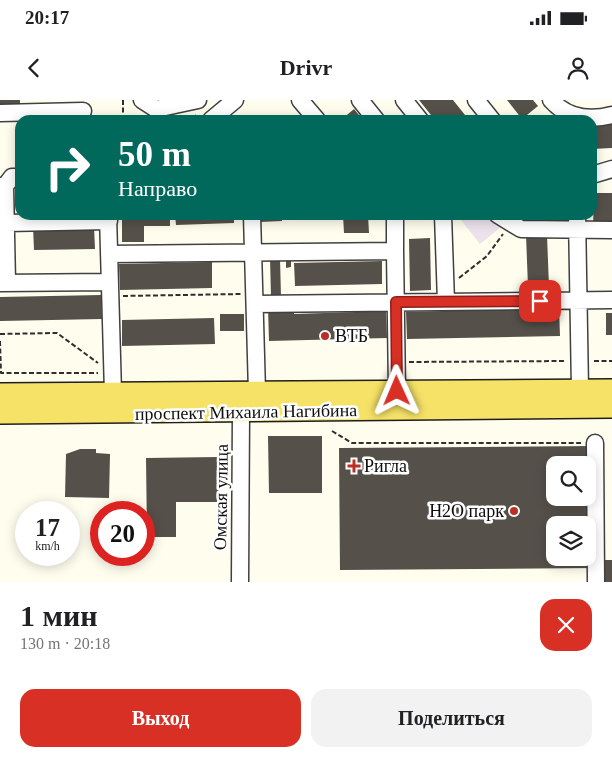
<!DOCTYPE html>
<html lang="ru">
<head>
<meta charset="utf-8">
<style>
  body { margin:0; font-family:"Times New Roman",serif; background:#f2f2f2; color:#202124; height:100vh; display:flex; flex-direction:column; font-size:19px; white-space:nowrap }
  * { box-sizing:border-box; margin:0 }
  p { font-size:16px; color:#757577 }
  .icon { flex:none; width:28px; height:28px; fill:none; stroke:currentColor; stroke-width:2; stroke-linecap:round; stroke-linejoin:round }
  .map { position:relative; height:482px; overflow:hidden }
  .side { display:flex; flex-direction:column; background:#fff; flex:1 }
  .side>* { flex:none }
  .banner { position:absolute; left:15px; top:15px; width:582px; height:105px; border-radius:15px; box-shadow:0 2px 12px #0003; background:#00695c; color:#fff; overflow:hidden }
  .controls { position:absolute; left:546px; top:356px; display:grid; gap:10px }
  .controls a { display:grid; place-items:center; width:50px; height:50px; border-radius:10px; background:#fff; box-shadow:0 2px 12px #0003; font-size:25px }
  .speed { position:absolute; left:15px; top:401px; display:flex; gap:10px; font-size:25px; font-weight:700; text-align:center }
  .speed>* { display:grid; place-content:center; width:65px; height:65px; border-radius:50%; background:#fff; box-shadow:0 2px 12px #0003; line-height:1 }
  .speed small { font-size:12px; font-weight:400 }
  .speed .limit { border:8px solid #d22; background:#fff; color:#111 }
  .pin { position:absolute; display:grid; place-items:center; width:42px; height:42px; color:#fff; margin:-21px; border-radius:10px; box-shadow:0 2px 8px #0006 }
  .me { position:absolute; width:55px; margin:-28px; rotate:359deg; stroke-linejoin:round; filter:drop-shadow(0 0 4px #0008) }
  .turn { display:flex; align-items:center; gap:18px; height:105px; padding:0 20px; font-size:22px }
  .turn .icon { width:65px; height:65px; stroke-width:2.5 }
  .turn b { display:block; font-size:35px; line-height:42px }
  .round { display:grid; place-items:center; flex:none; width:52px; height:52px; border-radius:15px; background:#f2f2f2 }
  .summary { display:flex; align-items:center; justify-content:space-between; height:85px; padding:0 20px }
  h1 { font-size:30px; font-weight:600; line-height:38px }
  .cta { display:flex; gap:10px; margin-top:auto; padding:10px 20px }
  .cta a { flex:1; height:58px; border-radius:15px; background:#d93025; color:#fff; font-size:20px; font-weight:600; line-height:58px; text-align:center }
  .cta a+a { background:#f2f2f2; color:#202124 }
  .status { display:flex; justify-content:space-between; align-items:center; height:35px; padding:0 25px; background:#fff; direction:ltr }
  .status svg { height:14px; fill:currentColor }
  header { display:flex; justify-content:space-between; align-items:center; height:65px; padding:0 20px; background:#fff; font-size:22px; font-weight:600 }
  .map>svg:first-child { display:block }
</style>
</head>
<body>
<div class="status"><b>20:17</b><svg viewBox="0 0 49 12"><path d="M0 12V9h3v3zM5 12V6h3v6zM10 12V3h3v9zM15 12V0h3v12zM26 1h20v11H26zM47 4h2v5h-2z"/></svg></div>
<header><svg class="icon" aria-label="back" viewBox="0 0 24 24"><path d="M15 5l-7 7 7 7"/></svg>Drivr<svg class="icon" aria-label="person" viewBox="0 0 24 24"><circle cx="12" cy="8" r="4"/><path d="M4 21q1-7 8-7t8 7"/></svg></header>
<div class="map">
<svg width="612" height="482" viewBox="0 0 612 482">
  <rect width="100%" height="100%" fill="#fffdee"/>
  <!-- industrial -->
  <path fill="#ece2ec" d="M457,115H491L501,127L480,144Z"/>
  <!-- building -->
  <path fill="#56504a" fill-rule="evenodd" d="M0,0H20V8H0Z
    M419,0H453L469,20H435Z
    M507,0H533L538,6L522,19Z
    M354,9L363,20H341Z
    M612,22V48L592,49V25Z
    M594,93H612V128L593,127Z
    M122,115H170V126H144V142H122Z
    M175,115H234V123L176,125Z
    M260,115H295V117H282V121L260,122Z
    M343,115H368L369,133H344Z
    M541,115H563V120L540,119Z
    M94,126L95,149L34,150L33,127Z
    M526,135H547L549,187H528Z
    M430,138L431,190L410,191L409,139Z
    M270,158H280L281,197H271Z
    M286,158H291V167L286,168Z
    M382,161V184L295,186L294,163Z
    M212,162V188L120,190L119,164Z
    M101,195L102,219L0,221V197Z
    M268,208H294V214L386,211L387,238L269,241Z
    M559,208L560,236L407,239L406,212Z
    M606,213H612V235H606Z
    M220,214H244V231H220Z
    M214,218L215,244L122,246V220Z
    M268,336H322V393H269Z
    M592,346L593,468L340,470L339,348ZM555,365H588V398H555ZM555,425H588V458H555Z
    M80,349H96V353L110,354L109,398L65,397L66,354Z
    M218,357L219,402H176V437H147L146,358Z
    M604,460H612V482H604Z"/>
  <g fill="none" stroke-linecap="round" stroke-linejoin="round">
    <defs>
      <path id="minor" d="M142,0L156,9L198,0
        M300,0L317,20
        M360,0L376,20
        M404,0L420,20
        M476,0L492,20
        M551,0C567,18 589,21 612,15
        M0,13L83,11
        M211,20L235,0
        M592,75L612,69
        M0,86H5L7,183
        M5,86L12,77H20
        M108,115L113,293
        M252,115L257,292
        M395,115V151
        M443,115L446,202
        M498,115L521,129L612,130
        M577,115L580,290
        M6,123L109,121
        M109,154L395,151L397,291
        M0,183L110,182
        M255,204L612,200
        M595,343L596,482
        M240,482L241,312"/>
      <path id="major" d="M0,294L612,290
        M0,313L612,307"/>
    </defs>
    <!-- minor casing -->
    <use href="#minor" stroke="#404040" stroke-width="19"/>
    <!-- major casing -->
    <use href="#major" stroke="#1e1e1e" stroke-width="24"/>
    <!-- path -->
    <path stroke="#2f2f2f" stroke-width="2" stroke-dasharray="5 2.5" stroke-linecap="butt" d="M123,0V20
      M190,20L196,15
      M459,178L487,156L503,134
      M123,196L241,194
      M0,234L57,233L98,263
      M0,241L1,273H98
      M594,261H612
      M409,262L565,261
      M332,331L352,343H581"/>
    <!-- minor -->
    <use href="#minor" stroke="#fff" stroke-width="16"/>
    <!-- major -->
    <use href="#major" stroke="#f6e266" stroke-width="21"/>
  </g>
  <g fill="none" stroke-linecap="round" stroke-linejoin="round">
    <defs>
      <path id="route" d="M397,291L396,202L540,201"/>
    </defs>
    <!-- route casing -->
    <use href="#route" stroke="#8d1f18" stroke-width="12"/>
    <!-- route -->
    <use href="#route" stroke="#d93025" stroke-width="9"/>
  </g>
  <!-- markers -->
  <g fill="#bb2f27" stroke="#fff" stroke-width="2">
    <circle cx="325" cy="236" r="5"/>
    <path d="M351.5 358.5h5v5h5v5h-5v5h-5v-5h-5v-5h5z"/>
    <circle cx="514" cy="411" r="5"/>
  </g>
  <g text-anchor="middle" stroke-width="5" stroke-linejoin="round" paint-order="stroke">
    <!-- poi labels -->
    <g font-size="18" fill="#0d0d0d" stroke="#fff" text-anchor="start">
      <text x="335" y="242">ВТБ</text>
      <text x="364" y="372">Ригла</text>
      <text x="504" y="417" text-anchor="end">H2O парк</text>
    </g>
    <!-- street labels -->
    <g font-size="18" fill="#0d0d0d" stroke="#fff">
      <text transform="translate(246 312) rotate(-1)" y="6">проспект Михаила Нагибина</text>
      <text transform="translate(221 397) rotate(-89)" y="6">Омская улица</text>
    </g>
  </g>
</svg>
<div class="controls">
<a><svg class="icon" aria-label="search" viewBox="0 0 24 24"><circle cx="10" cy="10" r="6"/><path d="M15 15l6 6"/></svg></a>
<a><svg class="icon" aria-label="layers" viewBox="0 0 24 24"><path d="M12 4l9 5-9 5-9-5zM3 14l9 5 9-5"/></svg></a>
</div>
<div class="speed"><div>17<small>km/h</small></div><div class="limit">20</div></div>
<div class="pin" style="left:540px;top:201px;background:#d93025"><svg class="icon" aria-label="arrive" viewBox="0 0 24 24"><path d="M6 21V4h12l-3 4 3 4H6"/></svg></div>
<svg class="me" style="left:397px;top:291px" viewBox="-20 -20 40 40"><path d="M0-17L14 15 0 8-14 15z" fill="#d93025" stroke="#fff" stroke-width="4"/></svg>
<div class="banner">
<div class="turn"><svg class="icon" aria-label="right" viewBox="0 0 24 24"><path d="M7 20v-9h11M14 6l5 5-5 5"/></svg><div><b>50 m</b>Направо</div></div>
</div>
</div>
<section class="side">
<div class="summary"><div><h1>1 мин</h1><p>130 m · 20:18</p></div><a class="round" style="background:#d93025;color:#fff"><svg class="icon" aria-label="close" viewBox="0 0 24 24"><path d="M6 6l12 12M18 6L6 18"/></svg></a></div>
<div class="cta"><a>Выход</a><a>Поделиться</a></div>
</section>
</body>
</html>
